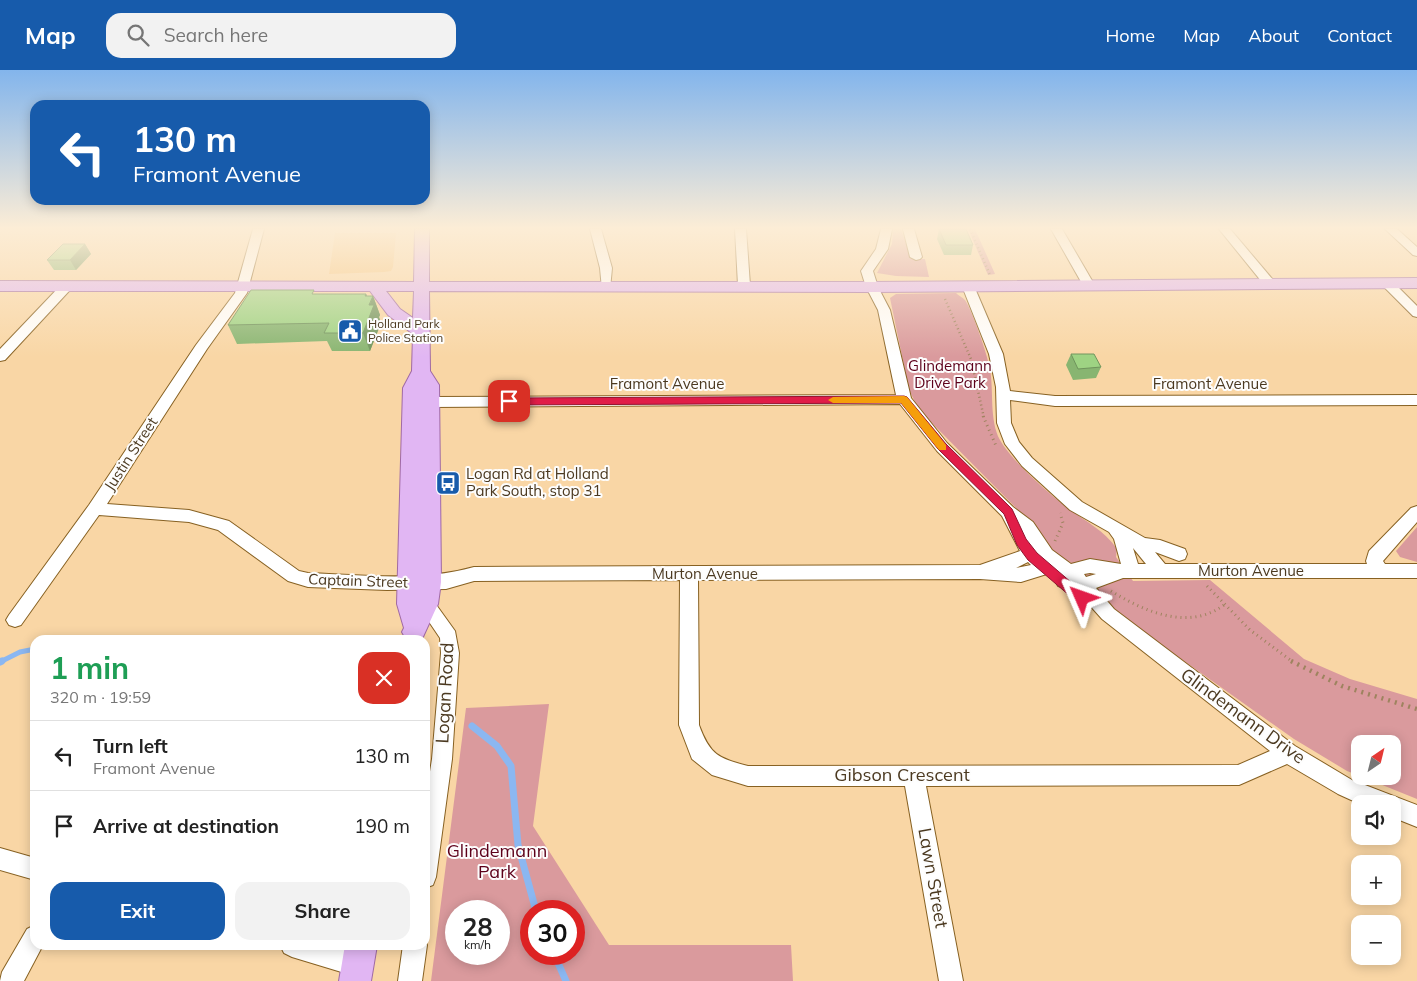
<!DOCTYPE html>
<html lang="en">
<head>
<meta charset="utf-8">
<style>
  body { margin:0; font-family:Mulish,sans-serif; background:#f2f2f2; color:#222; height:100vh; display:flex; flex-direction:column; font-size:19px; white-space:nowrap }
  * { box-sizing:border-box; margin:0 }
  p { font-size:16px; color:#767676 }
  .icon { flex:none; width:28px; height:28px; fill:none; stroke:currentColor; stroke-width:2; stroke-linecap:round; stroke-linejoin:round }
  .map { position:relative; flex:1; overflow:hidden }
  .panel { position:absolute; left:30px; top:565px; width:400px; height:315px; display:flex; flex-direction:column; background:#fff; border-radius:15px; box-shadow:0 2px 12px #0003 }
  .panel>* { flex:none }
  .hud { position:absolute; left:30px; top:30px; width:400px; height:105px; border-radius:15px; box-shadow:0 2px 12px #0003; background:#175bab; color:#fff; overflow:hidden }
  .needle { width:32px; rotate:35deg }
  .tools { position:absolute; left:1351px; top:665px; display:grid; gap:10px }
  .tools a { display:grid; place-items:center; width:50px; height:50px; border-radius:10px; background:#fff; box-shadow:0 2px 12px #0003; font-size:25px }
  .speed { position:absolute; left:445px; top:830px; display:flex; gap:10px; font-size:25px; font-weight:700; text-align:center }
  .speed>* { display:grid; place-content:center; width:65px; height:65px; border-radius:50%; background:#fff; box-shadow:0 2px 12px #0003; line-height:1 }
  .speed small { font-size:12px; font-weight:400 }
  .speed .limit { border:8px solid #d22; background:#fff; color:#111 }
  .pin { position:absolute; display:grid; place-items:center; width:42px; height:42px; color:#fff; margin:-21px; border-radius:10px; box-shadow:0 2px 8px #0006 }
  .me { position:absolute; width:55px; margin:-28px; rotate:313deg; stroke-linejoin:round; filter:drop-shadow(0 0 4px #0008) }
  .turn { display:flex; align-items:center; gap:18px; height:105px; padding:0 20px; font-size:22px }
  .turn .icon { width:65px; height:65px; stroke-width:2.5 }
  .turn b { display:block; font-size:35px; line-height:42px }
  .round { display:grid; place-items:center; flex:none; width:52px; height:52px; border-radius:15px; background:#f2f2f2 }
  .head { display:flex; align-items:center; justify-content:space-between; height:85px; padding:0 20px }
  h1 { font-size:30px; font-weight:700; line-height:38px; color:#1e9e55 }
  .cta { display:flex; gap:10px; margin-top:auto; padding:10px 20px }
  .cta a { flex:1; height:58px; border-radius:15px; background:#175bab; color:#fff; font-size:20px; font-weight:700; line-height:58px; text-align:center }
  .cta a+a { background:#f2f2f2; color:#222 }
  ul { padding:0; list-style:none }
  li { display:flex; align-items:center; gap:15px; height:70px; padding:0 20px; border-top:1px solid #e0e0e0 }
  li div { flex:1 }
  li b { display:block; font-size:19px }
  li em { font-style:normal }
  header { display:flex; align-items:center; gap:30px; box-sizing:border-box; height:70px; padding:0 25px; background:#175bab; color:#fff }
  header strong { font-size:24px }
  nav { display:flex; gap:28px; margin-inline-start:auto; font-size:18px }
  .search { width:350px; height:45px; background:#f2f2f2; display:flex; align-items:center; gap:12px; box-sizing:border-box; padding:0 18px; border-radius:15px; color:#767676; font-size:19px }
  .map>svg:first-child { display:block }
</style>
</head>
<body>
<header>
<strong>Map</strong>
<div class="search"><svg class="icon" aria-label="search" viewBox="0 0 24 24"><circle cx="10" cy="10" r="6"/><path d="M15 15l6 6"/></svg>Search here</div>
<nav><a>Home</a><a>Map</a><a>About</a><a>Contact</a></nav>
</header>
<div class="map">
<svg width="1417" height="911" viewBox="0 0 1417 911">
  <rect width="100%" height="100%" fill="#f9d6a5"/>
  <!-- built -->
  <path fill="#f6c681" d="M335,163H396L393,197L391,201L384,202L329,204Z"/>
  <!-- green -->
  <path fill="#da9a9d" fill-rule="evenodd" d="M893,159H901L911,189H925L929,207L896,206L877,203L892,174Z
    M968,159H975L995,204L988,205Z
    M956,223C958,225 963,228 965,230C972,240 988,286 990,299C994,321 989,350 1000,370C1011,390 1049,424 1068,438C1086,452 1104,460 1117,479L1116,487L1133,511L1210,510L1304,589L1350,609L1417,629V729L1360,706H1392V674H1360V706L1347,701L1294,669L1115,542L1101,523L1070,492L1059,489L1027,449L919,340L909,320L890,228L896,224Z
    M1417,457V492L1400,487L1396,481Z
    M549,634L533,756L609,875H791L793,911H431L466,638ZM499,841V884H456V841ZM531,841H574V884H531Z"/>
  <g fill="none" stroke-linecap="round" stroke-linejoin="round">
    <!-- stream-far1 -->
    <path stroke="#8bb7f1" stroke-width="5" d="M0,592L20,582L35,579"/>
    <!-- stream -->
    <path stroke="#8bb7f1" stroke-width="7" d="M0,592L2,591
      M472,656L497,676L511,696L518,775L536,841
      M554,884L566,911"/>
    <defs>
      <path id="minor" d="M253,159H264L247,223L207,279L107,434L189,440L229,451L299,501L308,503C363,505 421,512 474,497L980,495L1020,481L1002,446L937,381L900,334L430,337L423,332L430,327L896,325L878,240L866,217L861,201L876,179L881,159H892L888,179L873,201L878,217L890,240L911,328L947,373L1013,437L1033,452L1052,480L1071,494L1090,489L1121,494L1114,469L1109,462L1070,440L1022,396L1005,374L997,353L996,317L989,284L962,216L964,213H972L974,216L1003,284L1010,321L1055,326L1417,325V335L1055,336L1010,330L1011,353L1019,372L1032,388L1082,432L1145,468L1160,470L1185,479L1187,484L1185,489L1179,491L1155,482L1165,494H1367L1366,491L1369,481L1411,438L1417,436V452L1383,491L1385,494H1417V508H1123L1096,518L1114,539L1295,676L1352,710L1417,735V757L1392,747V734H1360L1338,724L1287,694L1239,715L926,716L963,911H939L905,716H748L712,705L692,689L679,655L680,510L474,511L446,519L387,520L308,517L288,511L218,460L189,452L99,445L21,555L15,557L9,555L6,550L9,545L89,435L196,275L235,223ZM1133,478L1146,494H1138ZM1028,492L1031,495L1016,498ZM1052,499L1059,503L1055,511L1058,516L1077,521L1102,549L1270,681L1238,695L748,696C718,688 710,685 699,655L698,510L980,509L1021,512L1050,503ZM1090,503L1096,504L1086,507L1084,504Z
        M590,159H601L612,198L610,219H602L600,198Z
        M735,159H746L750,215L744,219L738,215Z
        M903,159H914L922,187L920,189L916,190L910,187Z
        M1051,159H1062L1094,214L1092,217H1084Z
        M1219,159H1230L1274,211V217H1266Z
        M1385,159H1397L1417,177V186L1413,185Z
        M1387,209L1391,210L1417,236V247L1413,246L1383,216L1381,213Z
        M66,213L70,214L72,217L70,220L5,290L0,291V279L62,214Z
        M426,527L432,529L455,561L459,583L452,689L436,807L433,815L425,818V733L432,689L441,583L440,568L417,534L420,529Z
        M0,778L35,788V810L0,800Z
        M35,855V875H43L24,911H0L2,902L27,859Z
        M425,870L427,875L422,911H398L403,875H425Z
        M280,875H332L367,886L370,895L367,904L358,907L292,887L284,883Z"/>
      <path id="major" d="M415,159H429V212H872L1417,208V218L872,222L429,221L430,301L439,315L441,512L438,534L422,569H406L402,562L404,558L397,534L403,318L412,301L413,264L388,245L370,221H0V211L414,212ZM386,221H414L413,248L400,239Z
        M345,875H377L371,911H339Z"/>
    </defs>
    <!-- minor casing -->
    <use href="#minor" stroke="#876122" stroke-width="2"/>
    <!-- major casing -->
    <use href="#major" stroke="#a06aa4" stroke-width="2"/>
    <!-- path-far2 -->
    <path stroke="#9e835f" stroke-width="2.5" stroke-dasharray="1 3" stroke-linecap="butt" d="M970,159L990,205
      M945,229L971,289L984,348"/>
    <!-- path-far1 -->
    <path stroke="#9e835f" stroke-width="3" stroke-dasharray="1 4" stroke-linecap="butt" d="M983,346L997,378
      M1055,471L1063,453L1060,443
      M1207,516L1250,560L1293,592
      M1111,521C1145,542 1189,561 1224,535"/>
    <!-- path -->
    <path stroke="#9e835f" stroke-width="4.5" stroke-dasharray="2 5" stroke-linecap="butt" d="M1291,591L1342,616L1417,639"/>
    <!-- minor -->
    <use href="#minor" fill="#fff" fill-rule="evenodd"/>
    <!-- major -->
    <use href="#major" fill="#e1b6f3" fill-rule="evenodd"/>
  </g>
  <!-- wall -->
  <path fill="#88b571" d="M939,159L973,175L971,185H944L937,169Z
    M85,174L91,184L76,200H54L47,190Z
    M316,224H366L367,226H373L380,245L379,247L381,253L370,281H332L327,271L237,274L228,255Z
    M1071,284L1101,297L1096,308L1073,310L1066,295Z"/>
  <!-- shaded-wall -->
  <path fill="#6f945c" d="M85,174L91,184L76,200L70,190Z
    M366,224L370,234L373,226L380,245L379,247L381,253L370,281L363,263L365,226Z"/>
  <!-- building -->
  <path fill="#9ed383" stroke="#6f945c" d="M939,159H966L973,175H946Z
    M63,174H85L70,190H47Z
    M251,220H314L312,224H366L365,226H373L369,235H374L363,263H324L329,253L228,255Z
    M1071,284H1094L1101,297L1078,299Z"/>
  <!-- sky -->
  <linearGradient id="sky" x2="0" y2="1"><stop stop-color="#83b5ec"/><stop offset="0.55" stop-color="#fcedd6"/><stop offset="1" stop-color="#fcedd6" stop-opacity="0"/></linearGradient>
  <rect width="1417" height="287" fill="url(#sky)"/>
  <!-- route -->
  <path fill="#e11d48" stroke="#92132f" d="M904,326L907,327L946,374L1012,439L1026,469L1037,483L1086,525L1088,528L1086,532H1077L1028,490L1017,475L1004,444L938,379L901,333L509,335L504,331L509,328Z"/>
  <!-- slow -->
  <path fill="#f59e0b" d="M904,326L907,327L946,375V380H939L901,333H833L828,330L833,327Z"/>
  <!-- icons -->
  <defs>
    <symbol id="civic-square" viewBox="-11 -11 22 22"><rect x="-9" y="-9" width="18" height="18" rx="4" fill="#175bab" stroke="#fdfdfd"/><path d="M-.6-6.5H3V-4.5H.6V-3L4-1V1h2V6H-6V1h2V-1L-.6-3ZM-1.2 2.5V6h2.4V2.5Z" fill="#fff"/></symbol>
    <symbol id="bus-square" viewBox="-11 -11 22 22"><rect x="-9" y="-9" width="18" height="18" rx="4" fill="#175bab" stroke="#fdfdfd"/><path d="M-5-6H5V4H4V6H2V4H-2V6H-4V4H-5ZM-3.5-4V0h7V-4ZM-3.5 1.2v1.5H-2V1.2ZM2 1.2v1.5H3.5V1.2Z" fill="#fff"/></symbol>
  </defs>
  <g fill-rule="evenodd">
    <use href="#civic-square" x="336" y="247" width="28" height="28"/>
    <use href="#bus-square" x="434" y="399" width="28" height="28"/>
  </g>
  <g text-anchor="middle" stroke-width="4" stroke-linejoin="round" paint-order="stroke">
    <!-- far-poi labels -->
    <g font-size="12" fill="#4b3920" stroke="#fdfdfd" text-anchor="start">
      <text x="368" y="258">Holland Park<tspan x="368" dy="14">Police Station</tspan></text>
    </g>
    <!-- park labels -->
    <g font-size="15" fill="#5d011a" stroke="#fdfdfd">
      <text x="950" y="301">Glindemann<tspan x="950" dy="17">Drive Park</tspan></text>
    </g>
    <!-- street labels -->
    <g font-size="15" fill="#4b3920" stroke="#fdfdfd">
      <text x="667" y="319">Framont Avenue</text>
      <text x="1210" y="319">Framont Avenue</text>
      <text transform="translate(131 384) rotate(-57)" y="5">Justin Street</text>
      <text x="1251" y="506">Murton Avenue</text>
      <text x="705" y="509">Murton Avenue</text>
      <text transform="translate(358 511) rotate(2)" y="5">Captain Street</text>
    </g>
    <!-- poi labels -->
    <g font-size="15" fill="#4b3920" stroke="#fdfdfd" text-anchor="start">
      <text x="466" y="409">Logan Rd at Holland<tspan x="466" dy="17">Park South, stop 31</tspan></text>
    </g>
    <!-- near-street labels -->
    <g font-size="18" fill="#4b3920" stroke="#fdfdfd">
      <text transform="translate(445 623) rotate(-87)" y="6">Logan Road</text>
      <text transform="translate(1243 646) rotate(36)" y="6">Glindemann Drive</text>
      <text x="902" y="711">Gibson Crescent</text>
      <text transform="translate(933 808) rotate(80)" y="6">Lawn Street</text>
    </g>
    <!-- near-park labels -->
    <g font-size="18" fill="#5d011a" stroke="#fdfdfd">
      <text x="497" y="787">Glindemann<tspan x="497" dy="21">Park</tspan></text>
    </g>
  </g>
</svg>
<div class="tools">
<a><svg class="needle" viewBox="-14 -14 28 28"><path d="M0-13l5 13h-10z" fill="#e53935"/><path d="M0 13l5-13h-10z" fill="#767676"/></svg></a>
<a><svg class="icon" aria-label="sound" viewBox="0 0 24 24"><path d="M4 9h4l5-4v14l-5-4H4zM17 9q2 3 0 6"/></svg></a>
<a>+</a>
<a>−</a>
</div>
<div class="speed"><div>28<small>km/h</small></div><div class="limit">30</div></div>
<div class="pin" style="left:509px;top:331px;background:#d93025"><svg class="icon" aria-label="arrive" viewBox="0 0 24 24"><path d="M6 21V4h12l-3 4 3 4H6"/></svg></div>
<svg class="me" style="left:1082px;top:528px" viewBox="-20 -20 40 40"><path d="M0-17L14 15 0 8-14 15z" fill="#e11d48" stroke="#fff" stroke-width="4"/></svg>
<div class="hud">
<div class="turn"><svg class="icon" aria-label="left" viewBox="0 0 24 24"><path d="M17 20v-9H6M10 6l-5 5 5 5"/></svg><div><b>130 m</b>Framont Avenue</div></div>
</div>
<section class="panel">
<div class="head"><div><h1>1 min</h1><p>320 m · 19:59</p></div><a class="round" style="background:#d93025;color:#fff"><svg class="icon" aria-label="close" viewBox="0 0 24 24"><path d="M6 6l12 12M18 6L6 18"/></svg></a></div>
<ul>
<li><svg class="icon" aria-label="left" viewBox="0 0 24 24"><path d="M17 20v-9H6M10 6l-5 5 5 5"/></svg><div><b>Turn left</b><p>Framont Avenue</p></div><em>130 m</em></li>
<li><svg class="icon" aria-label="arrive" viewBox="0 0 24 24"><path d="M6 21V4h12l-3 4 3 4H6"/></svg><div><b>Arrive at destination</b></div><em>190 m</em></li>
</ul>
<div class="cta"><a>Exit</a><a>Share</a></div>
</section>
</div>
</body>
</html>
